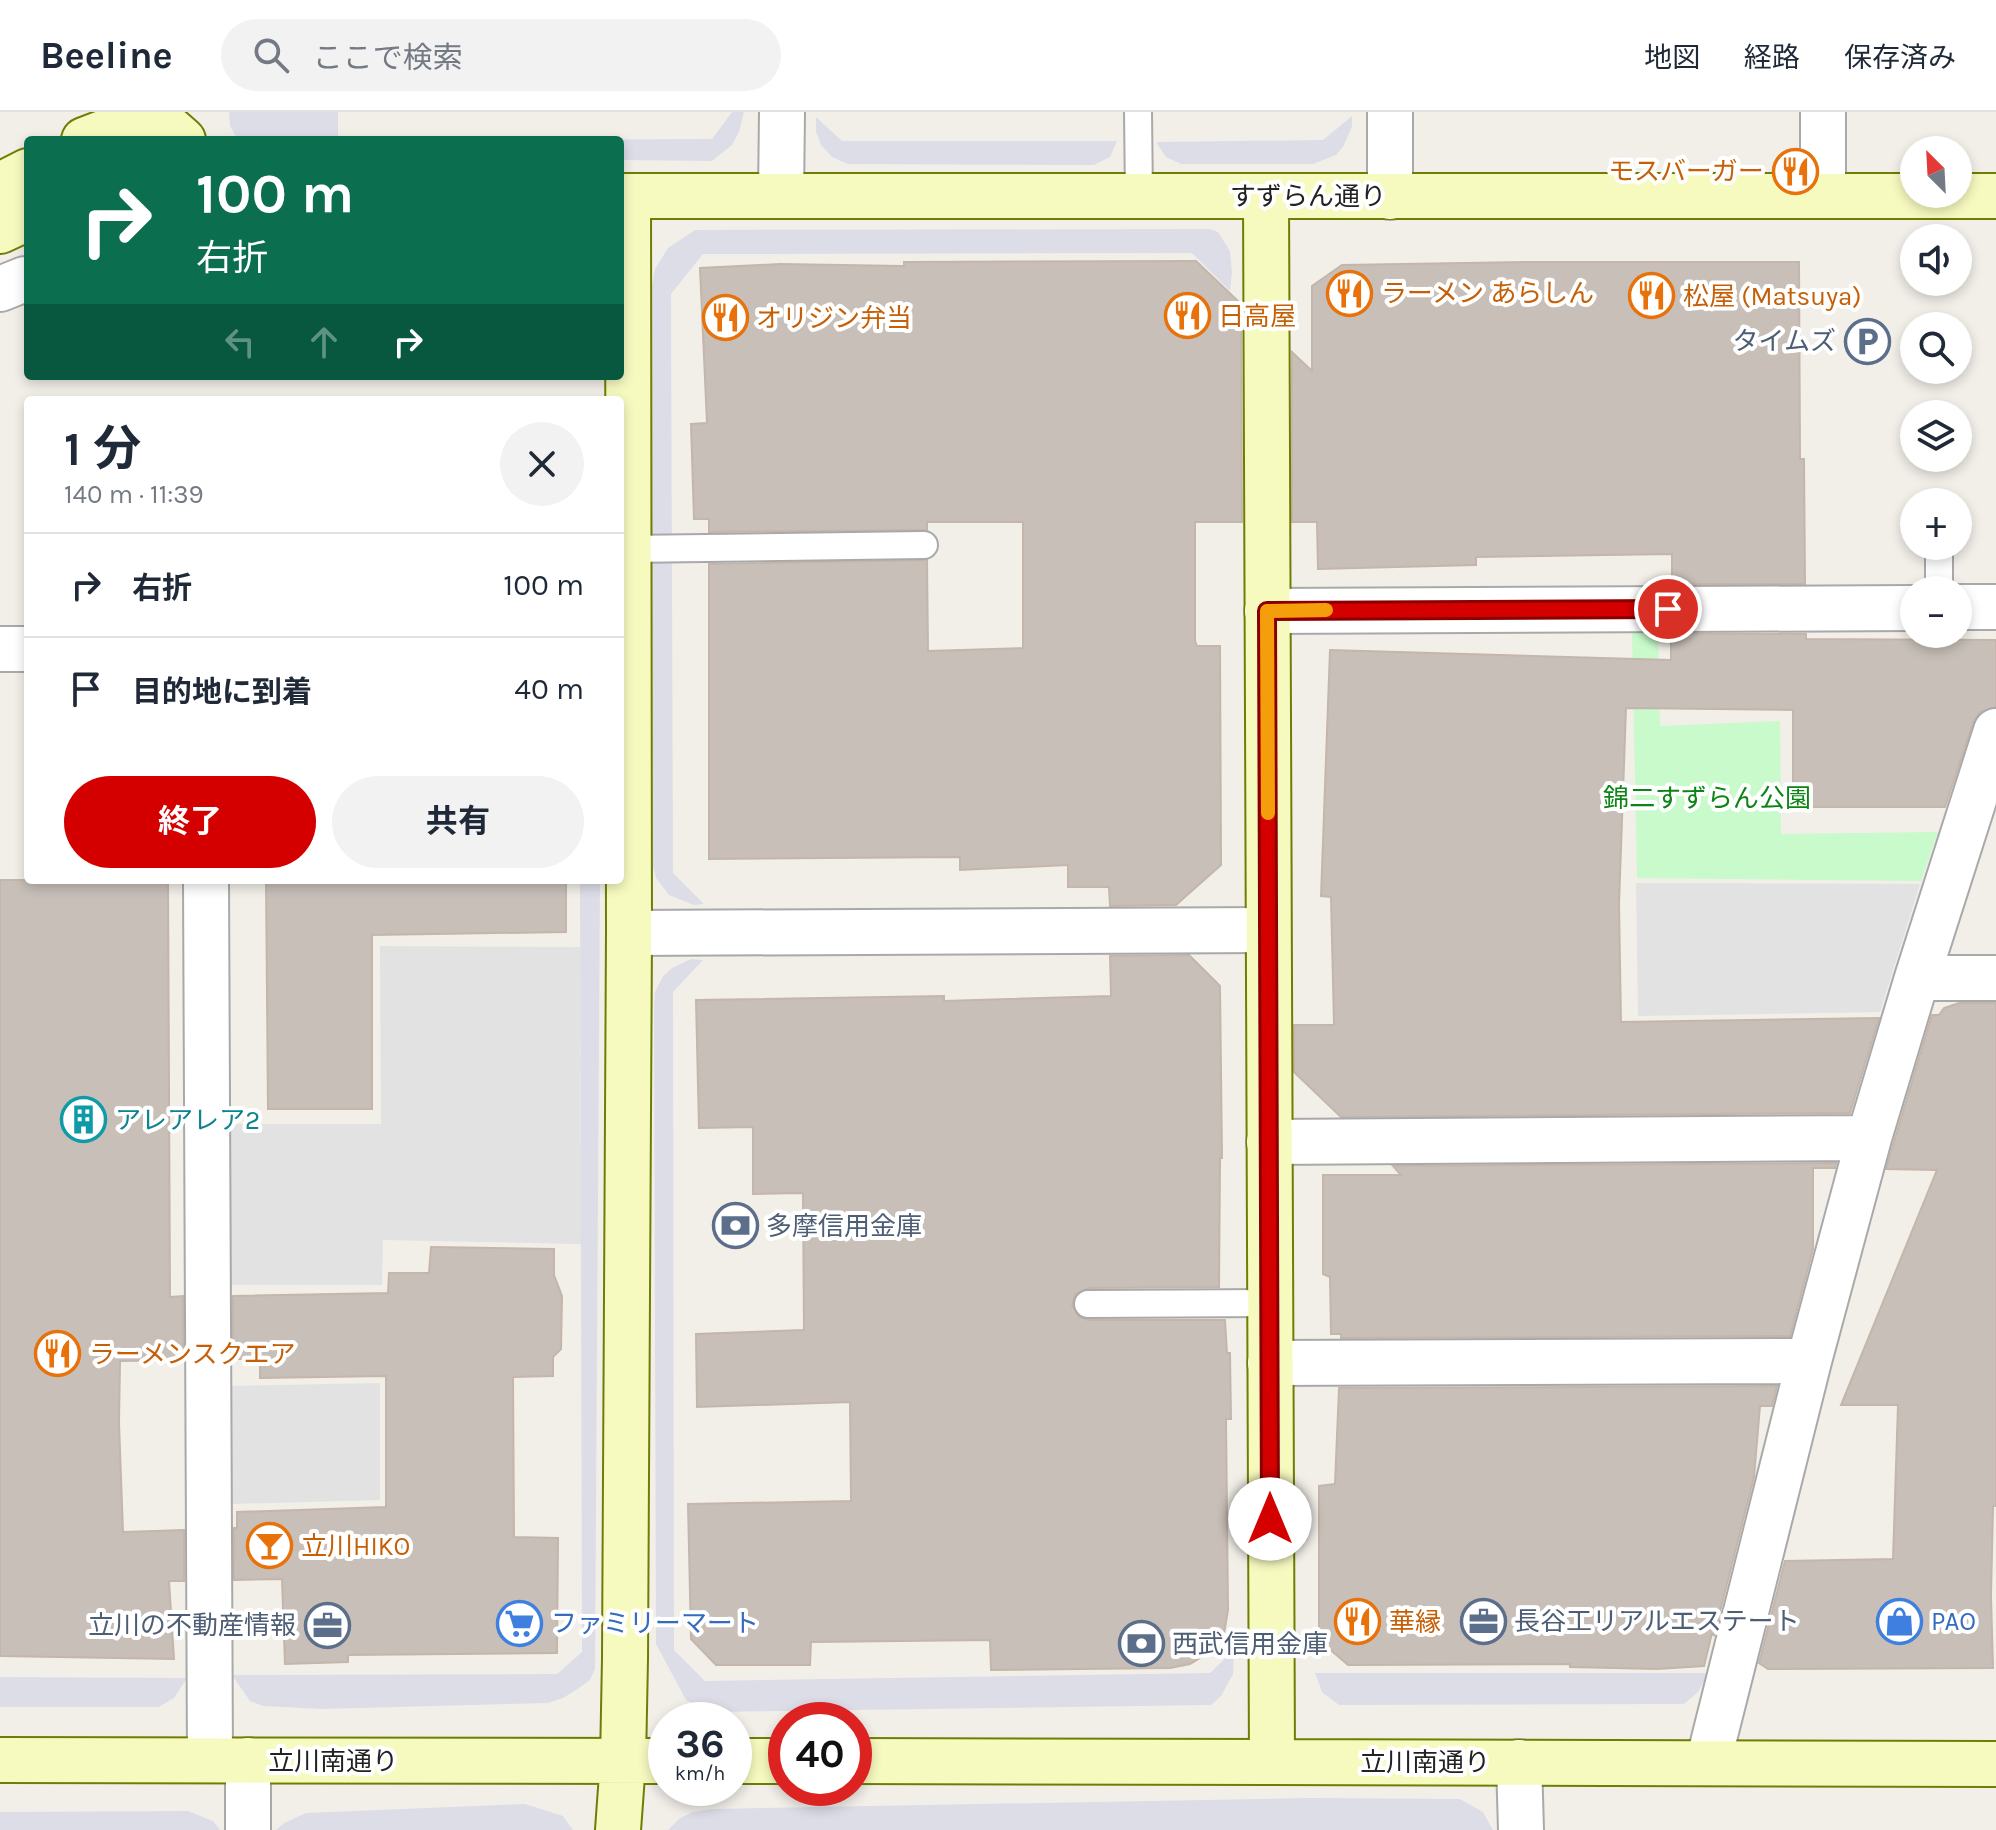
<!DOCTYPE html>
<html lang="ja">
<head>
<meta charset="utf-8">
<style>
  body { margin:0; font-family:Karla,"Noto Sans JP",sans-serif; background:#f2f2f3; color:#1f2937; height:100vh; display:flex; flex-direction:column; font-size:30px; white-space:nowrap }
  * { box-sizing:border-box; margin:0 }
  p { font-size:26px; color:#747a83 }
  .icon { flex:none; width:44px; height:44px; fill:none; stroke:currentColor; stroke-width:2; stroke-linecap:round; stroke-linejoin:round }
  .map { position:relative; flex:1; overflow:hidden }
  .drawer { position:absolute; left:24px; top:284px; width:600px; height:488px; display:flex; flex-direction:column; background:#fff; border-radius:8px; box-shadow:0 4px 12px #0003 }
  .drawer>* { flex:none }
  .banner { position:absolute; left:24px; top:24px; width:600px; height:244px; border-radius:8px; box-shadow:0 4px 12px #0003; background:#0b6e4f; color:#fff; overflow:hidden }
  .needle { width:52px; rotate:336deg }
  .controls { position:absolute; left:1900px; top:24px; display:grid; gap:16px }
  .controls a { display:grid; place-items:center; width:72px; height:72px; border-radius:50%; background:#fff; box-shadow:0 4px 12px #0003; font-size:40px }
  .speed { position:absolute; left:648px; top:1590px; display:flex; gap:16px; font-size:40px; font-weight:700; text-align:center }
  .speed>* { display:grid; place-content:center; width:104px; height:104px; border-radius:50%; background:#fff; box-shadow:0 4px 12px #0003; line-height:1 }
  .speed small { font-size:20px; font-weight:400 }
  .speed .limit { border:12px solid #d22; background:#fff; color:#111 }
  .pin { position:absolute; display:grid; place-items:center; width:68px; height:68px; color:#fff; margin:-34px; border:4px solid #fff; border-radius:50%; box-shadow:0 2px 8px #0007 }
  .me { position:absolute; width:88px; margin:-44px; rotate:0deg; stroke-linejoin:round; filter:drop-shadow(0 0 6px #0008) }
  .turn { display:flex; align-items:center; gap:28px; height:168px; padding:0 40px; font-size:36px }
  .turn .icon { width:104px; height:104px; stroke-width:2.5 }
  .turn b { display:block; font-size:56px; line-height:68px }
  .lanes { display:flex; align-items:center; height:76px; padding:0 40px; background:#0003; justify-content:center; gap:40px; direction:ltr }
  .lanes .off { opacity:.35 }
  .round { display:grid; place-items:center; flex:none; width:84px; height:84px; border-radius:42px; background:#f2f2f3 }
  .overview { display:flex; align-items:center; justify-content:space-between; height:136px; padding:0 40px }
  h1 { font-size:48px; font-weight:700; line-height:60px }
  .action { display:flex; gap:16px; margin-top:auto; padding:16px 40px }
  .action a { flex:1; height:92px; border-radius:48px; background:#d40000; color:#fff; font-size:32px; font-weight:700; line-height:92px; text-align:center }
  .action a+a { background:#f2f2f3; color:#1f2937 }
  ul { padding:0; list-style:none }
  li { display:flex; align-items:center; gap:24px; height:104px; padding:0 40px; border-top:2px solid #e0e1e3 }
  li div { flex:1 }
  li b { display:block; font-size:30px }
  li em { font-style:normal }
  header { display:flex; align-items:center; gap:48px; box-sizing:border-box; height:112px; padding:0 40px; background:#fff; border-bottom:2px solid #e0e1e3 }
  header strong { font-size:38px }
  nav { display:flex; gap:44px; margin-inline-start:auto; font-size:28px }
  .search { width:560px; height:72px; background:#f2f2f3; display:flex; align-items:center; gap:20px; box-sizing:border-box; padding:0 28px; border-radius:44px; color:#747a83; font-size:30px }
  .map>svg:first-child { display:block }
</style>
</head>
<body>
<header>
<strong>Beeline</strong>
<div class="search"><svg class="icon" aria-label="search" viewBox="0 0 24 24"><circle cx="10" cy="10" r="6"/><path d="M15 15l6 6"/></svg>ここで検索</div>
<nav><a>地図</a><a>経路</a><a>保存済み</a></nav>
</header>
<div class="map">
<svg width="1996" height="1718" viewBox="0 0 1996 1718">
  <rect width="100%" height="100%" fill="#f2efe9"/>
  <!-- park -->
  <path fill="#c8facc" d="M1632,519L1658,520L1660,614L1780,609L1781,722L1938,720L1921,769L1637,766Z"/>
  <!-- parking -->
  <path fill="#e2e2e2" d="M1636,771L1920,772L1880,900L1638,904Z
    M380,834L580,835L581,1132L383,1128L382,1173H230V1012H381Z
    M380,1271V1388L231,1392V1274Z"/>
  <!-- plaza -->
  <path fill="#dddde8" d="M229,0H338V28H238L230,14Z
    M732,0H744L739,20L732,33L712,49L620,48V28H455L712,27Z
    M1352,4V15L1343,35L1336,43L1313,52H1181L1166,45L1156,30L1323,28Z
    M816,5L842,29H1117L1110,45L1094,53L848,52L832,45L821,33L816,20Z
    M1210,117L1218,120L1230,139L1232,160L1230,179L1192,141L703,142L671,182L673,761L704,792L694,793L669,783L656,766L653,754L651,180L655,157L668,136L695,118Z
    M580,768H600L595,1557L590,1568L576,1578L563,1586L548,1591L321,1597L263,1594L250,1589L232,1563L557,1562L582,1540Z
    M691,847L703,848L673,880L674,1538L705,1569L1210,1561L1234,1538L1233,1562L1221,1584L1211,1593L709,1600L686,1588L656,1532L654,894L655,880L663,864L672,856Z
    M1315,1561H1709L1698,1580L1684,1592L1339,1593L1322,1580Z
    M0,1565L187,1566L174,1586L159,1595H0Z
    M1310,1686L1460,1687L1483,1700L1493,1718H668L680,1706L693,1700L712,1697Z
    M525,1692L563,1704L573,1718H276L284,1711L306,1701Z
    M188,1699L213,1709L220,1718H0V1700Z"/>
  <!-- building -->
  <path fill="#c7bfb8" stroke="#c4b6ab" stroke-width="2" d="M1196,149L1241,192L1242,410H1195V529L1197,534H1220L1221,753L1176,793L1110,794L1109,775H1068V753L960,758V745L709,747V452L927,448L928,539L1023,536V410H927V418L709,420V407H694L691,312L707,311L700,156L780,152L904,154V150Z
    M1525,150H1799L1800,347H1804L1805,472H1672V442L1476,445V453L1318,457L1317,410H1292V240L1312,259V174L1342,153Z
    M1671,522H1806V527L1996,528V595L1980,600L1973,611L1945,695H1793V598L1626,596L1619,792L1621,910L1879,906L1850,1001L1341,1005L1294,960V913H1334L1331,785L1321,784L1330,538L1671,548Z
    M0,768H168L170,1185L183,1184V1248L120,1249L119,1311L123,1420L184,1418V1469H169L174,1547L0,1544Z
    M266,768H566V820L372,823V997H268Z
    M1189,843L1220,874L1222,1046H1220L1219,1175L1088,1176L1075,1183L1072,1193L1079,1205L1088,1208H1225L1227,1241H1230L1231,1307H1226L1228,1498L1224,1522L1213,1538L1190,1552L1170,1556L991,1558L990,1528L811,1530L810,1553H716L691,1527L688,1392L851,1389L850,1290L697,1295L696,1222L804,1218L803,1081L753,1082V1015L699,1016L696,888L944,884V889L1111,884L1110,844Z
    M1959,891H1996V1394H1993L1991,1484L1993,1556L1768,1557L1759,1551L1785,1449L1893,1447L1898,1293H1841L1937,1058L1886,1057L1932,903H1939L1944,896Z
    M1836,1051L1835,1056H1813V1137L1790,1224L1341,1226V1222H1331L1330,1165L1323,1162V1063H1401L1393,1054Z
    M431,1135L554,1137V1163L562,1184L561,1237L553,1245V1264L513,1265L514,1425L558,1426L557,1541L348,1543V1550L285,1552L282,1467L234,1468V1416H237V1400L386,1395V1264L260,1266V1247H233V1184L388,1181L389,1161H429Z
    M1777,1274L1772,1294H1760L1754,1365L1714,1523L1712,1521L1704,1554L1657,1557L1570,1555V1552L1348,1553L1319,1528V1374L1335,1372L1339,1276Z"/>
  <g fill="none" stroke-linecap="round" stroke-linejoin="round">
    <defs>
      <path id="lane" d="M1138,0L1139,85
        M1939,434V478
        M627,437L924,433
        M1088,1192L1270,1191"/>
      <path id="street" d="M781,84L782,0
        M1823,84V0
        M1390,85V0
        M0,177L25,167
        M1958,495H1996
        M1267,499L1914,496
        M0,537H28
        M206,768L210,1648
        M629,821L1268,818
        M1917,866H1996
        M1269,1030L1869,1026
        M1270,1251L1809,1249
        M248,1648V1718
        M1519,1650L1521,1718
        M1708,1651L1809,1249L1869,1026L1917,866L1996,619"/>
      <path id="secondary" d="M84,28L123,13L167,14L183,28
        M0,73L28,59
        M620,84H1996
        M1266,84L1272,1650
        M0,119L28,106
        M0,1648L666,1649
        M734,1649H786
        M854,1649L1996,1652
        M618,1718L623,1649L625,1547L629,821L628,84"/>
    </defs>
    <!-- lane casing -->
    <use href="#lane" stroke="#a9a9a9" stroke-width="30"/>
    <!-- street casing -->
    <use href="#street" stroke="#a9a9a9" stroke-width="48"/>
    <!-- secondary casing -->
    <use href="#secondary" stroke="#707d05" stroke-width="48"/>
    <!-- lane -->
    <use href="#lane" stroke="#fff" stroke-width="26"/>
    <!-- street -->
    <use href="#street" stroke="#fff" stroke-width="44"/>
    <!-- secondary -->
    <use href="#secondary" stroke="#f7fabf" stroke-width="44"/>
  </g>
  <g fill="none" stroke-linecap="round" stroke-linejoin="round">
    <defs>
      <path id="route" d="M1270,1407L1267,499L1668,497"/>
    </defs>
    <!-- route casing -->
    <use href="#route" stroke="#8a0000" stroke-width="20"/>
    <!-- route -->
    <use href="#route" stroke="#d40000" stroke-width="14"/>
    <!-- slow -->
    <path stroke="#f59e0b" stroke-width="14" d="M1268,701L1267,499L1326,498"/>
  </g>
  <!-- icons -->
  <defs>
    <symbol id="restaurant-ring" viewBox="-11 -11 22 22"><circle r="9.5" fill="#fff" stroke="#e8710a" stroke-width="1.5"/><path d="M-5-6h1v4h1v-4h1v4h1v-4h1v5L-1.5 .5V6h-2V.5L-5-1ZM5-6V6H3V1.5H1.5Q1.5-4 5-6Z" fill="#e8710a"/></symbol>
    <symbol id="parking-ring" viewBox="-11 -11 22 22"><circle r="9.5" fill="#fff" stroke="#5c6f8a" stroke-width="1.5"/><path d="M-3.5-5.5H1a3.5 3.5 0 0 1 0 7H-1V5.5H-3.5ZM-1-3.4V-.6H.8a1.4 1.4 0 0 0 0-2.8Z" fill="#5c6f8a"/></symbol>
    <symbol id="building-ring" viewBox="-11 -11 22 22"><circle r="9.5" fill="#fff" stroke="#0f9aa8" stroke-width="1.5"/><path d="M-4-6H4V6H1V3H-1V6H-4ZM-2.5-4.3h1.7v1.8h-1.7ZM.8-4.3h1.7v1.8H.8ZM-2.5-1h1.7V.8h-1.7ZM.8-1h1.7V.8H.8Z" fill="#0f9aa8"/></symbol>
    <symbol id="bank-ring" viewBox="-11 -11 22 22"><circle r="9.5" fill="#fff" stroke="#5c6f8a" stroke-width="1.5"/><path d="M-6-4H6V4H-6ZM0-2.3a2.3 2.3 0 1 0 0 4.6a2.3 2.3 0 1 0 0-4.6Z" fill="#5c6f8a"/></symbol>
    <symbol id="bar-ring" viewBox="-11 -11 22 22"><circle r="9.5" fill="#fff" stroke="#e8710a" stroke-width="1.5"/><path d="M-6-5H6L.8 .8V4.5H3.5V6h-7V4.5H-.8V.8Z" fill="#e8710a"/></symbol>
    <symbol id="office-ring" viewBox="-11 -11 22 22"><circle r="9.5" fill="#fff" stroke="#5c6f8a" stroke-width="1.5"/><path d="M-6-3h4V-5.5h4V-3h4V5H-6ZM-1-4.5V-3h2v-1.5ZM-6 0V1H6V0Z" fill="#5c6f8a"/></symbol>
    <symbol id="shop-ring" viewBox="-11 -11 22 22"><circle r="9.5" fill="#fff" stroke="#3f7fe0" stroke-width="1.5"/><path d="M-5-2.5h2.3a2.7 3.5 0 0 1 5.4 0H5L5.5 6h-11ZM-1.5-2.5h3a1.5 2.3 0 0 0-3 0Z" fill="#3f7fe0"/></symbol>
    <symbol id="supermarket-ring" viewBox="-11 -11 22 22"><circle r="9.5" fill="#fff" stroke="#3f7fe0" stroke-width="1.5"/><path d="M-6-5.5h2.5l.6 2H6L4.5 2H-2.5L-4.4-4H-6ZM-1.5 3.2a1.3 1.3 0 1 0 .1 0ZM3 3.2a1.3 1.3 0 1 0 .1 0Z" fill="#3f7fe0"/></symbol>
  </defs>
  <g fill-rule="evenodd">
    <use href="#restaurant-ring" x="1770" y="34" width="51" height="51"/>
    <use href="#restaurant-ring" x="1324" y="156" width="51" height="51"/>
    <use href="#restaurant-ring" x="1626" y="158" width="51" height="51"/>
    <use href="#restaurant-ring" x="1162" y="178" width="51" height="51"/>
    <use href="#restaurant-ring" x="700" y="180" width="51" height="51"/>
    <use href="#parking-ring" x="1842" y="204" width="51" height="51"/>
    <use href="#building-ring" x="58" y="982" width="51" height="51"/>
    <use href="#bank-ring" x="710" y="1088" width="51" height="51"/>
    <use href="#restaurant-ring" x="32" y="1216" width="51" height="51"/>
    <use href="#bar-ring" x="244" y="1408" width="51" height="51"/>
    <use href="#office-ring" x="1458" y="1484" width="51" height="51"/>
    <use href="#shop-ring" x="1874" y="1484" width="51" height="51"/>
    <use href="#restaurant-ring" x="1332" y="1484" width="51" height="51"/>
    <use href="#supermarket-ring" x="494" y="1486" width="51" height="51"/>
    <use href="#office-ring" x="302" y="1488" width="51" height="51"/>
    <use href="#bank-ring" x="1116" y="1506" width="51" height="51"/>
  </g>
  <g text-anchor="middle" stroke-width="8" stroke-linejoin="round" paint-order="stroke">
    <!-- food labels -->
    <g font-size="26" fill="#c56008" stroke="#fff" text-anchor="start">
      <text x="1764" y="68" text-anchor="end">モスバーガー</text>
      <text x="1381" y="190">ラーメン あらしん</text>
      <text x="1683" y="193">松屋 (Matsuya)</text>
      <text x="1218" y="213">日高屋</text>
      <text x="756" y="215">オリジン弁当</text>
      <text x="89" y="1251">ラーメンスクエア</text>
      <text x="301" y="1443">立川HIKO</text>
      <text x="1389" y="1519">華縁</text>
    </g>
    <!-- street labels -->
    <g font-size="26" fill="#222" stroke="#fff">
      <text x="1308" y="93">すずらん通り</text>
      <text x="333" y="1658">立川南通り</text>
      <text x="1425" y="1659">立川南通り</text>
    </g>
    <!-- service labels -->
    <g font-size="26" fill="#4e5e75" stroke="#fff" text-anchor="start">
      <text x="1836" y="238" text-anchor="end">タイムズ</text>
      <text x="766" y="1123">多摩信用金庫</text>
      <text x="1514" y="1518">長谷工リアルエステート</text>
      <text x="296" y="1522" text-anchor="end">立川の不動産情報</text>
      <text x="1172" y="1541">西武信用金庫</text>
    </g>
    <!-- park labels -->
    <g font-size="26" fill="#0c8416" stroke="#fff">
      <text x="1707" y="695">錦二すずらん公園</text>
    </g>
    <!-- culture labels -->
    <g font-size="26" fill="#0d838f" stroke="#fff" text-anchor="start">
      <text x="115" y="1017">アレアレア2</text>
    </g>
    <!-- shop labels -->
    <g font-size="26" fill="#366cbe" stroke="#fff" text-anchor="start">
      <text x="1931" y="1518">PAO</text>
      <text x="551" y="1520">ファミリーマート</text>
    </g>
  </g>
</svg>
<div class="controls">
<a><svg class="needle" viewBox="-14 -14 28 28"><path d="M0-13l5 13h-10z" fill="#e53935"/><path d="M0 13l5-13h-10z" fill="#747a83"/></svg></a>
<a><svg class="icon" aria-label="sound" viewBox="0 0 24 24"><path d="M4 9h4l5-4v14l-5-4H4zM17 9q2 3 0 6"/></svg></a>
<a><svg class="icon" aria-label="search" viewBox="0 0 24 24"><circle cx="10" cy="10" r="6"/><path d="M15 15l6 6"/></svg></a>
<a><svg class="icon" aria-label="layers" viewBox="0 0 24 24"><path d="M12 4l9 5-9 5-9-5zM3 14l9 5 9-5"/></svg></a>
<a>+</a>
<a>−</a>
</div>
<div class="speed"><div>36<small>km/h</small></div><div class="limit">40</div></div>
<div class="pin" style="left:1668px;top:497px;background:#d93025"><svg class="icon" aria-label="arrive" viewBox="0 0 24 24"><path d="M6 21V4h12l-3 4 3 4H6"/></svg></div>
<svg class="me" style="left:1270px;top:1407px" viewBox="-20 -20 40 40"><circle r="19" fill="#fff"/><path d="M0-13L10 11 0 6-10 11z" fill="#d40000"/></svg>
<div class="banner">
<div class="turn"><svg class="icon" aria-label="right" viewBox="0 0 24 24"><path d="M7 20v-9h11M14 6l5 5-5 5"/></svg><div><b>100 m</b>右折</div></div>
<div class="lanes"><svg class="icon off" aria-label="left" viewBox="0 0 24 24"><path d="M17 20v-9H6M10 6l-5 5 5 5"/></svg><svg class="icon off" aria-label="ahead" viewBox="0 0 24 24"><path d="M12 20V5M6 11l6-6 6 6"/></svg><svg class="icon" aria-label="right" viewBox="0 0 24 24"><path d="M7 20v-9h11M14 6l5 5-5 5"/></svg></div>
</div>
<section class="drawer">
<div class="overview"><div><h1>1 分</h1><p>140 m · 11:39</p></div><a class="round"><svg class="icon" aria-label="close" viewBox="0 0 24 24"><path d="M6 6l12 12M18 6L6 18"/></svg></a></div>
<ul>
<li><svg class="icon" aria-label="right" viewBox="0 0 24 24"><path d="M7 20v-9h11M14 6l5 5-5 5"/></svg><div><b>右折</b></div><em>100 m</em></li>
<li><svg class="icon" aria-label="arrive" viewBox="0 0 24 24"><path d="M6 21V4h12l-3 4 3 4H6"/></svg><div><b>目的地に到着</b></div><em>40 m</em></li>
</ul>
<div class="action"><a>終了</a><a>共有</a></div>
</section>
</div>
</body>
</html>
